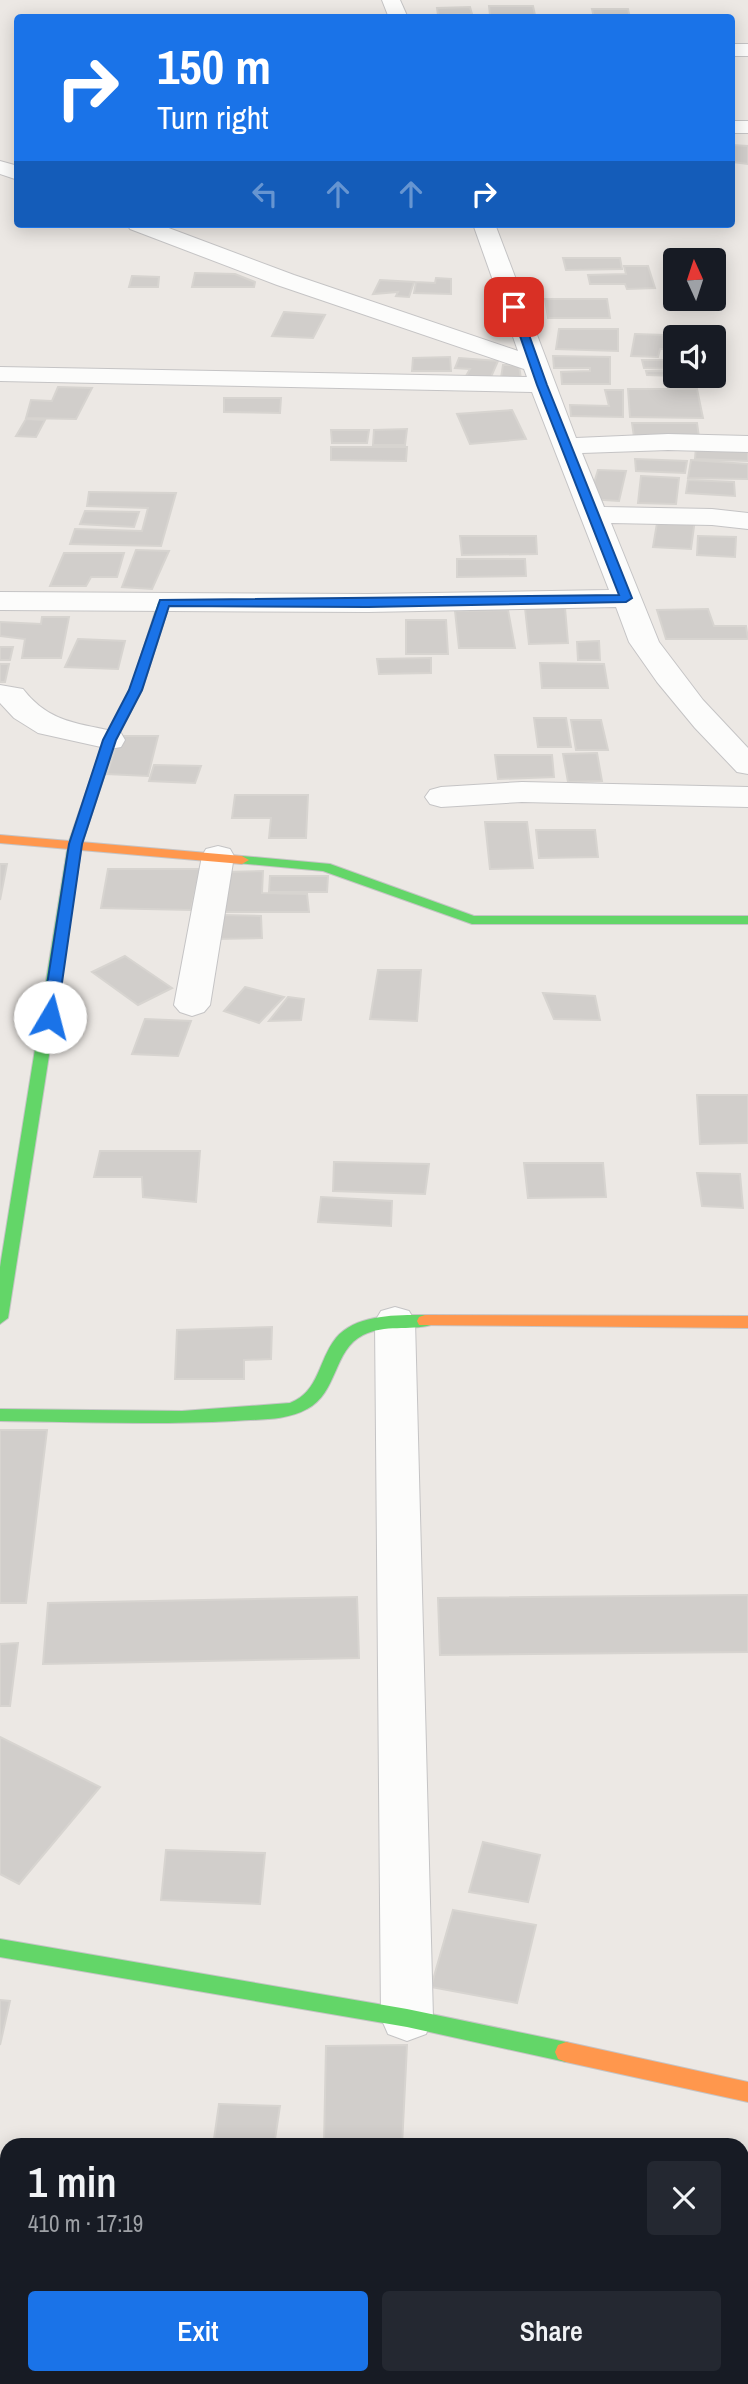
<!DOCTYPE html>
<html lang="en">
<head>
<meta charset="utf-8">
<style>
  body { margin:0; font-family:"Archivo Narrow",sans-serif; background:#242831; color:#f1f3f6; height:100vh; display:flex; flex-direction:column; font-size:26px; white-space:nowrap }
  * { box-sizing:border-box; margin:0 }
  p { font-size:23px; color:#9ea1a6 }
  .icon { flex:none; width:38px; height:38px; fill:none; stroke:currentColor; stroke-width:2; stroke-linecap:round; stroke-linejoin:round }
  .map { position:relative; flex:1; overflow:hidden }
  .details { position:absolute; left:0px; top:2138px; width:749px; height:247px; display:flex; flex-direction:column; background:#171b24; border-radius:21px 21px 0 0; box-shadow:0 4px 18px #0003 }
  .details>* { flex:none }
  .banner { position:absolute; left:14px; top:14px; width:721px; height:214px; border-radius:7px; box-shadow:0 4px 18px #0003; background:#1a73e8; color:#fff; overflow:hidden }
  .needle { width:46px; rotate:357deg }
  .tools { position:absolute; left:663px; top:248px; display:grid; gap:14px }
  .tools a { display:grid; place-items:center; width:63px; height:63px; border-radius:7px; background:#171b24; box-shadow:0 4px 18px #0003; font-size:35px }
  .pin { position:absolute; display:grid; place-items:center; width:60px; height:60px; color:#fff; margin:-30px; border-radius:14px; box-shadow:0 4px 10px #0006 }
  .me { position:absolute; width:77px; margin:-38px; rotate:8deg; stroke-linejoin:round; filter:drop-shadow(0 0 5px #0008) }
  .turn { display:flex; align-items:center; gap:24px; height:147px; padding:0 28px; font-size:32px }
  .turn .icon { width:91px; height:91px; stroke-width:2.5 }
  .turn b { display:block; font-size:49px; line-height:60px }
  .lanes { display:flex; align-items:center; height:66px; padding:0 28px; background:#0003; justify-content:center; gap:35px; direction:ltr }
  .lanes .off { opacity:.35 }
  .round { display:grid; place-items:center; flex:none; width:74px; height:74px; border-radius:7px; background:#242831 }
  .summary { display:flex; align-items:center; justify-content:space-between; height:119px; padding:0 28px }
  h1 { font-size:42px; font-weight:600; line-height:52px }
  .cta { display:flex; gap:14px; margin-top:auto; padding:14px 28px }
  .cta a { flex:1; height:80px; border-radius:7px; background:#1a73e8; color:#fff; font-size:28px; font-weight:600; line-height:80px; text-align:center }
  .cta a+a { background:#242831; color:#f1f3f6 }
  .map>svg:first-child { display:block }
</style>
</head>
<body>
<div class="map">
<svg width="748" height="2384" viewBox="0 0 748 2384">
  <rect width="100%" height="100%" fill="#ece8e4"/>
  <!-- building -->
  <path fill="#d1cecb" stroke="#d7d4d0" stroke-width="2" d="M489,6H533L535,15H490Z
    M470,7L472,14L438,15L437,8Z
    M592,9H628L630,18H594Z
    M732,145L748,146V164L733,162Z
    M563,258H620L622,269L566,270Z
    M624,266H648L655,288L627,289L625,284H590L588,275L626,274Z
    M195,273L235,274L255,282L254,287H192Z
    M132,276L159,277L158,287H129Z
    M436,278L451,279V294L414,293L416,282L435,283Z
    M380,280L414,282L409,297L396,296L398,292L373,294Z
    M545,299H607L610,318H548Z
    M284,312L325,315L313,338L272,336Z
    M559,329H618V351L556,349Z
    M635,334L695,336L694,338H676V349H660L658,357L631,356Z
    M665,353H676V369L644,368L642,360H666Z
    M553,356L610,357V384H562L561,372L590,371V368H554Z
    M450,357L451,371H412L413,358Z
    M459,358L498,361L491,377L466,376L470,369L455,368Z
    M503,365H519L521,379L501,378Z
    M646,371H676V376L647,375Z
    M685,376H700L704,387H688Z
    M58,387L92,388L76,419L26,418L31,400L52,401Z
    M628,389H697L703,418L630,417Z
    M605,390H623V417L571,416L570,405L609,406Z
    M224,398H281L280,413L224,412Z
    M512,410L526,439L470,444L457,414Z
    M26,419L45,420L36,437L16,436Z
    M632,423H697L699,437H634Z
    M407,429L405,445H373L374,430Z
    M331,430H369L367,443H332Z
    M696,446L748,448V461L695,459Z
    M331,447H407L406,461L331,460Z
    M635,459L687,461L685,473L636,471Z
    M691,460L748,464V479L688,478Z
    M598,470L626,471L619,501L589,499Z
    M641,476L679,478L676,504L638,503Z
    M688,480L734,482L735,496L686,493Z
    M89,492L176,493L161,546L70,544L75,529L142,531L148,508L87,506Z
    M85,511L139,512L134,527L80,524Z
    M658,517L695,519L691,549L653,547Z
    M460,536H536L537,554L462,555Z
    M698,536L736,537L735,557L697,555Z
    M136,550L169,551L152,589L122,587Z
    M64,553H124L117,577H91L86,586H50Z
    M457,559H525L526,576L457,577Z
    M525,608H565L568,643L529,644Z
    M708,609L714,626H746L748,639H666L657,610Z
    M508,610L515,648H459L455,611Z
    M42,617H69L61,658H22L25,639L0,636V622L41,624Z
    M406,620H446L448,654H406Z
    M78,639L125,641L118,669L65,667Z
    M599,641L600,660H578L577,642Z
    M0,647H13L10,660H0Z
    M431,658V673L379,674L377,659Z
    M540,663L604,664L608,688H542Z
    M0,664H9L5,682H0Z
    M534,718H566L571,747H538Z
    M571,720H601L608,750H576Z
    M119,736H158L148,776L107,774Z
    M597,753L602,781L568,782L563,754Z
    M495,755H552L554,777L498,779Z
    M154,765L201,766L195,783L149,781Z
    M235,795H308L306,838H269L271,818H232Z
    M485,822H527L533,868L490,869Z
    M536,830H595L598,857L539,858Z
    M0,864H7L0,900Z
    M108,869H200L191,910L101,908Z
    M263,871L262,893L307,894L309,912H221L224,872Z
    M270,876H328L327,892H269Z
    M222,915L261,916L262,938L215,939Z
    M125,956L172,988L138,1005L92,972Z
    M378,970H421L417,1021L370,1019Z
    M245,987L284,997L259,1023L224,1011Z
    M543,993L595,996L600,1020L554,1019Z
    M288,997L304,999L301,1020L269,1021Z
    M145,1019L191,1021L178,1056L132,1054Z
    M697,1095H748V1143L700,1144Z
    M100,1151H200L196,1202L143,1197L142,1177H94Z
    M334,1162L429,1164L425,1194L333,1191Z
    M524,1163H603L606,1197L528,1198Z
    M697,1173L740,1174L743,1208L702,1206Z
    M321,1197L392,1201L391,1226L318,1222Z
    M272,1327L271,1359L244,1360V1379H175L177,1330Z
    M0,1430H47L26,1603H0Z
    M748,1595V1652L440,1655L438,1598Z
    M357,1597L359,1658L43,1664L48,1603Z
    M18,1643L10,1706H0V1644Z
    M0,1737L100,1787L19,1884L0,1874Z
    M483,1842L540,1855L528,1902L469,1892Z
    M166,1850L265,1853L260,1904L161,1900Z
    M453,1910L536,1925L517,2003L431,1987Z
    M0,2000L10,2001L0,2045Z
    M407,2045L402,2146L324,2144L326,2046Z
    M219,2104L280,2106L274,2146H213Z
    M742,2193L748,2195V2318L742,2316Z
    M192,2378H341V2384H191Z"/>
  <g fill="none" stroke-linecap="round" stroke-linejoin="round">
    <defs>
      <path id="street" d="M382,0H400L408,18H389Z
        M732,44H748V56H732Z
        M732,121H748V133H732Z
        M0,161L18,166V180L0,174Z
        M127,224H158L294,275L518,351L473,224H495L576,438L668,434L748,436V452L668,450L582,453L604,507L712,509L748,513V529L712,525L611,523L659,642L703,700L748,748V774L737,772L695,728L657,682L629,642L616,607L368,612L0,610V592L368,594L609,590L532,392L0,381V367L527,377L524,369L277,285L130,229Z
        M0,685L23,689C50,724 80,723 121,733L125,740L121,747L110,749L38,733L14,718L0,703Z
        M522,782L748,787V807L522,802L441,807L430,804L425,797L430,790L441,787Z
        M218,846L230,849L234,856L210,1005L204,1012L192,1016L180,1012L174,1005L202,856L206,849Z
        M395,1307L409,1311L415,1321L433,2018L426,2034L407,2041L388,2034L381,2018L375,1321L381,1311Z"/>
      <path id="fast" d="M164,599L170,603L142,690L116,740L82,844L8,1318L0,1324V1267L68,844L104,740L130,690L158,603Z
        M242,856L330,864L474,916H748V924H472L323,871L237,863L235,860Z
        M425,1315L431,1317L433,1321L431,1325C409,1331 385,1324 363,1335C333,1350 338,1393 307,1409C286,1421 258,1419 234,1421C156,1425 78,1422 0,1421V1409L182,1411L290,1403C320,1391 318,1360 336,1338C356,1314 397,1315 425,1315Z
        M0,1939L407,2009L566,2042L574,2045L577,2052L574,2059L566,2062L407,2027L0,1957Z"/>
      <path id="slow" d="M0,835L242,856L249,860L242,864L0,843Z
        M425,1315L748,1316V1328L419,1325L417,1321L419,1317Z
        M566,2042L748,2082V2102L566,2062L558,2059L555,2052L558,2045Z"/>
    </defs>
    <!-- street casing -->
    <use href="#street" stroke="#c5c4c5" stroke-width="2"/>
    <!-- fast casing -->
    <use href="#fast" stroke="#c5c4c5" stroke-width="2"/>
    <!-- slow casing -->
    <use href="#slow" stroke="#c5c4c5" stroke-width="2"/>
    <!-- street -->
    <use href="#street" fill="#fcfcfb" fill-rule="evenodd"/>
    <!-- fast -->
    <use href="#fast" fill="#63d668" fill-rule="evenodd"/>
    <!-- slow -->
    <use href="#slow" fill="#ff974d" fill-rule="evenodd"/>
  </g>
  <!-- route -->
  <path fill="#1a73e8" stroke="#114b97" stroke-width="2" d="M514,304L519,307L547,385L632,598L626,602L368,607L169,606L142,690L116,740L82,844L57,1017L50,1021L44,1020L42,1017L69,844L103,740L129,690L160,600L619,595L537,385L510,307Z"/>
</svg>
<div class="tools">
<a><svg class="needle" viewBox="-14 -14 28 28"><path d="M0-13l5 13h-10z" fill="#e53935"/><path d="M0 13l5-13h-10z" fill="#9ea1a6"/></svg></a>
<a><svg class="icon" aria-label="sound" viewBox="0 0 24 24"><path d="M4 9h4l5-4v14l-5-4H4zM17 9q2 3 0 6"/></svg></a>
</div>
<div class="pin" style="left:514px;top:307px;background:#d93025"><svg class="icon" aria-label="arrive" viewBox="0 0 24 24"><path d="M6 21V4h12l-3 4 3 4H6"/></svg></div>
<svg class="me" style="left:50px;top:1017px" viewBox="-20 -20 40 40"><circle r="19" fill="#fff"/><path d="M0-13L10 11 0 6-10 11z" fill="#1a73e8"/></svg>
<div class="banner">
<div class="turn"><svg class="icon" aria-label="right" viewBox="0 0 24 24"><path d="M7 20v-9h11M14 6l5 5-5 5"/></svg><div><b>150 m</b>Turn right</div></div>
<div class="lanes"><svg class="icon off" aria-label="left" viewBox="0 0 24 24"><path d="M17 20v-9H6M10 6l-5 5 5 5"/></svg><svg class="icon off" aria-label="ahead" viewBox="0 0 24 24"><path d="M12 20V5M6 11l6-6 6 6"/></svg><svg class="icon off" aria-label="ahead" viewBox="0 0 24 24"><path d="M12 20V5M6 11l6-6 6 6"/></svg><svg class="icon" aria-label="right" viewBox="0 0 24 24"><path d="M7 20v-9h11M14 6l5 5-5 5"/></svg></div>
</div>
<section class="details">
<div class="summary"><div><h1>1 min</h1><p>410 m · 17:19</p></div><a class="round"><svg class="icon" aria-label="close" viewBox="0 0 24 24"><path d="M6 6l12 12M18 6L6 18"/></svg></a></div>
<div class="cta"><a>Exit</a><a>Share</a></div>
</section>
</div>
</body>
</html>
